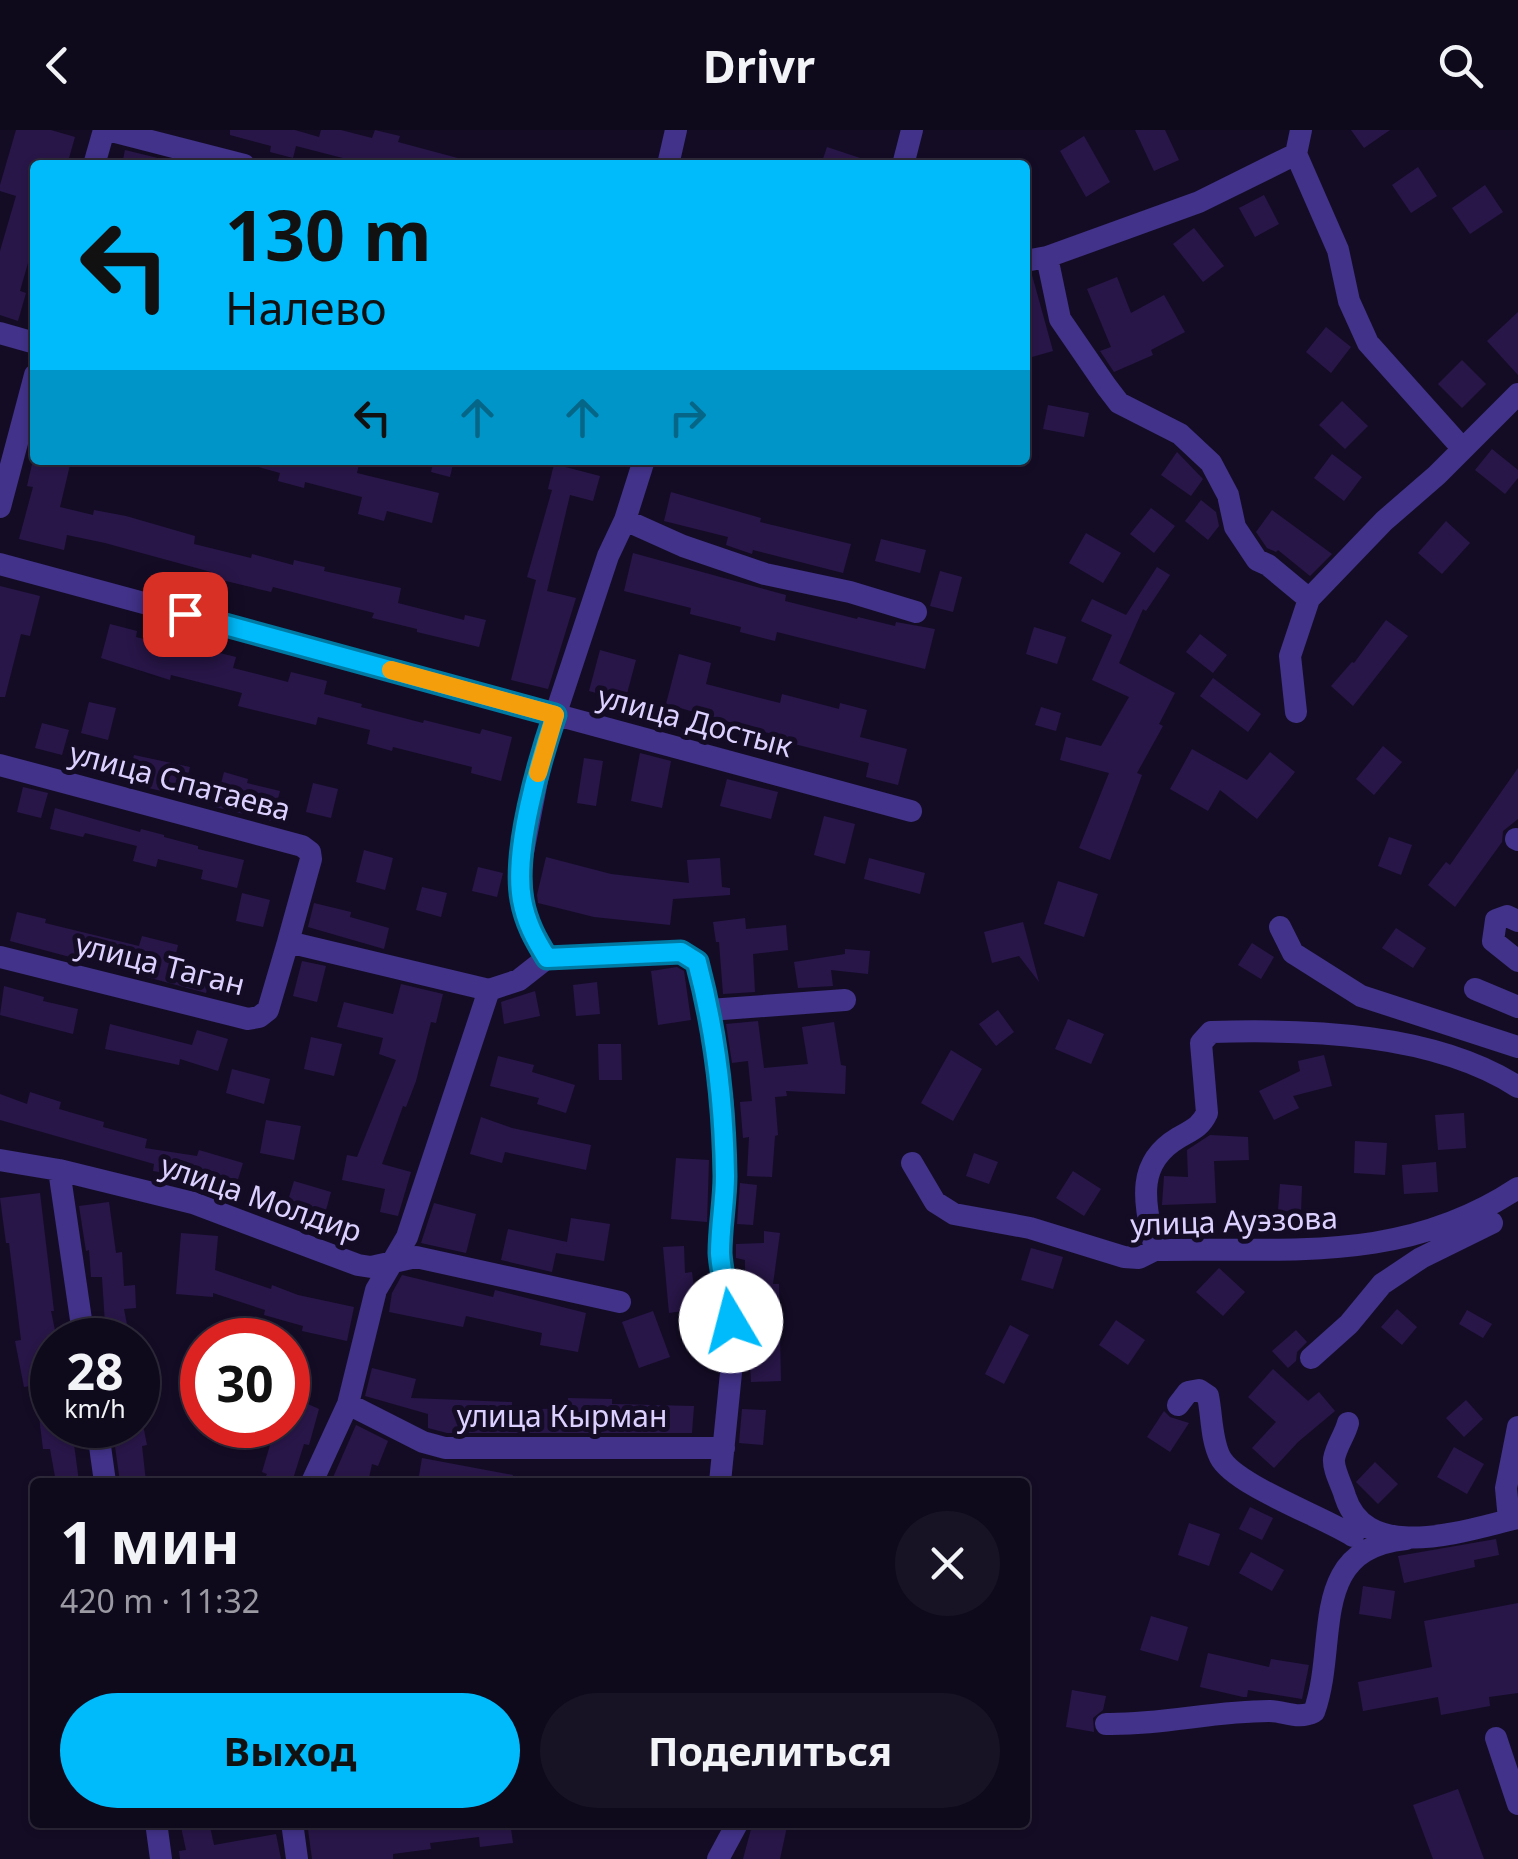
<!DOCTYPE html>
<html lang="ru">
<head>
<meta charset="utf-8">
<style>
  body { margin:0; font-family:"Noto Sans",sans-serif; background:#181225; color:#f1f3f6; height:100vh; display:flex; flex-direction:column; font-size:38px; white-space:nowrap }
  * { box-sizing:border-box; margin:0 }
  p { font-size:32px; color:#9b9aa3 }
  .icon { flex:none; width:55px; height:55px; fill:none; stroke:currentColor; stroke-width:2; stroke-linecap:round; stroke-linejoin:round }
  .map { position:relative; flex:1; overflow:hidden }
  .side { position:absolute; left:30px; top:1348px; width:1000px; height:350px; display:flex; flex-direction:column; background:#0f091c; border-radius:10px; box-shadow:0 2px 8px #0004,0 0 0 2px #2f2a3b }
  .side>* { flex:none }
  .guide { position:absolute; left:30px; top:30px; width:1000px; height:305px; border-radius:10px; box-shadow:0 2px 8px #0004,0 0 0 2px #2f2a3b; background:#00bbfb; color:#111; overflow:hidden }
  .speed { position:absolute; left:30px; top:1188px; display:flex; gap:20px; font-size:50px; font-weight:700; text-align:center }
  .speed>* { display:grid; place-content:center; width:130px; height:130px; border-radius:50%; background:#0f091c; box-shadow:0 2px 8px #0004,0 0 0 2px #2f2a3b; line-height:1 }
  .speed small { font-size:25px; font-weight:400 }
  .speed .limit { border:15px solid #d22; background:#fff; color:#111 }
  .pin { position:absolute; display:grid; place-items:center; width:85px; height:85px; color:#fff; margin:-42px; border-radius:20px; box-shadow:0 5px 15px #0006 }
  .me { position:absolute; width:110px; margin:-55px; rotate:352deg; stroke-linejoin:round; filter:drop-shadow(0 0 8px #0008) }
  .turn { display:flex; align-items:center; gap:35px; height:210px; padding:0 30px; font-size:45px }
  .turn .icon { width:130px; height:130px; stroke-width:2.5 }
  .turn b { display:block; font-size:70px; line-height:85px }
  .lanes { display:flex; align-items:center; height:95px; padding:0 30px; background:#0003; justify-content:center; gap:50px; direction:ltr }
  .lanes .off { opacity:.35 }
  .round { display:grid; place-items:center; flex:none; width:105px; height:105px; border-radius:52px; background:#181225 }
  .overview { display:flex; align-items:center; justify-content:space-between; height:170px; padding:0 30px }
  h1 { font-size:60px; font-weight:700; line-height:75px }
  .action { display:flex; gap:20px; margin-top:auto; padding:20px 30px }
  .action a { flex:1; height:115px; border-radius:60px; background:#00bbfb; color:#111; font-size:40px; font-weight:700; line-height:115px; text-align:center }
  .action a+a { background:#181225; color:#f1f3f6 }
  header { display:flex; justify-content:space-between; align-items:center; height:130px; padding:0 30px; background:#0f091c; font-size:45px; font-weight:700 }
  .map>svg:first-child { display:block }
</style>
</head>
<body>
<header><svg class="icon" aria-label="back" viewBox="0 0 24 24"><path d="M15 5l-7 7 7 7"/></svg>Drivr<svg class="icon" aria-label="search" viewBox="0 0 24 24"><circle cx="10" cy="10" r="6"/><path d="M15 15l6 6"/></svg></header>
<div class="map">
<svg width="1518" height="1729" viewBox="0 0 1518 1729">
  <rect width="100%" height="100%" fill="#140c25"/>
  <!-- building -->
  <path fill="#281648" d="M16,0H51L75,7L67,35H35V120L32,119L20,161L26,163L18,191L0,185V121L16,66L0,61V55Z
    M230,0H295L319,7L321,0H341L372,8L375,0L400,6L398,12L465,30V35H370L296,16L293,28L270,22L271,16L230,5Z
    M1135,0H1165L1179,30L1154,41Z
    M1351,0H1390L1364,18Z
    M1084,6L1110,52L1086,67L1060,21Z
    M827,17L872,32L871,35H821Z
    M125,20L170,31L169,35H122Z
    M1418,37L1437,66L1411,83L1392,55Z
    M1485,55L1503,82L1470,104L1452,78Z
    M1264,65L1279,94L1255,107L1239,78Z
    M1194,98L1224,136L1203,152L1173,114Z
    M1032,145L1053,221L1025,229V146Z
    M1117,147L1131,183L1164,165L1185,202L1151,220L1153,225L1114,242L1100,221L1111,217L1087,159Z
    M1518,182V245L1487,211Z
    M1326,197L1351,217L1331,243L1306,222Z
    M1462,230L1486,254L1462,278L1438,254Z
    M1342,271L1368,296L1345,319L1319,295Z
    M1048,275L1089,283L1084,307L1043,299Z
    M1492,319L1518,340V348L1505,364L1475,340Z
    M1177,322L1203,349L1191,366L1161,345Z
    M1332,324L1362,347L1344,371L1314,348Z
    M33,330L70,335L60,377L93,385L94,380L126,386L195,406L194,414L251,428L252,424L293,435L294,430L325,437L324,441L401,458L398,473L464,490L465,485L486,490L479,517L417,502V499L372,488L374,483L273,457L271,462L209,447L211,442L105,413L67,405L64,420L19,409L33,357L27,356Z
    M252,330H360L357,343L439,363L432,393L387,381L384,391L358,384L362,367L305,352L304,358L278,351L280,343L251,335Z
    M434,330H454L450,347L431,342Z
    M554,334L600,346L593,371L570,365L557,420L547,461L576,468L548,559L511,550L536,450L527,447L552,360L548,359Z
    M671,362L761,388L760,392L851,414L843,443L753,420L752,424L726,415L728,407L664,391Z
    M1201,370L1216,382L1219,396L1208,410L1185,391Z
    M1151,378L1175,396L1154,423L1130,404Z
    M1272,380L1332,424L1310,446L1278,420L1276,422L1267,418L1256,402Z
    M1446,391L1470,413L1442,444L1418,423Z
    M1086,403L1121,423L1103,453L1069,433Z
    M881,409L926,420L920,443L875,431Z
    M633,423L786,465L785,471L857,489L858,487L895,496L896,492L935,499L925,539L777,502L775,511L740,502L741,497L690,484L691,478L624,461Z
    M1157,437L1170,445L1146,481L1143,479L1119,533L1175,563L1159,594L1163,596L1137,643L1142,645L1110,730L1079,718L1109,643L1060,630L1066,607L1101,616L1129,567L1092,550L1112,505L1081,491L1092,469L1126,485Z
    M940,441L962,447L953,482L930,476Z
    M0,456L40,466L30,506L21,504L5,567H0Z
    M1386,490L1408,506L1353,576L1331,556L1352,532L1354,533Z
    M110,494L137,501L136,507L199,523L200,518L236,527L233,538L288,552L291,542L327,551L324,564L362,574L361,577L423,593L424,590L480,604L482,599L512,607L501,651L471,643L472,637L393,617L392,621L367,614L370,600L318,587L316,595L238,576L242,563L171,545L170,550L101,528Z
    M1034,497L1066,507L1057,534L1026,524Z
    M1200,504L1227,525L1213,543L1186,522Z
    M600,520L636,530L625,571L589,561Z
    M679,524L711,533L706,554L780,573L782,564L839,579L840,573L867,580L860,607L907,619L898,655L866,647L869,633L771,608L772,604L666,574Z
    M1213,548L1261,584L1248,602L1200,566Z
    M89,572L116,578L108,610L81,603Z
    M1041,577L1061,583L1056,601L1035,595Z
    M42,593L69,600L62,625L35,618Z
    M1383,616L1402,632L1374,665L1356,649Z
    M1192,619L1247,650L1270,622L1295,642L1257,689L1220,660L1208,681L1170,659Z
    M640,623L671,631L662,678L631,671Z
    M134,625L190,637L183,666L127,653Z
    M584,628L603,631L596,676L577,673Z
    M1518,638V689L1503,701L1502,712L1455,777L1428,755L1446,732L1450,735Z
    M224,642L248,649L247,653L280,661L272,691L215,677Z
    M727,649L778,662L771,689L720,676Z
    M313,653L338,659L331,688L306,682Z
    M23,657L48,663L41,688L17,682Z
    M55,678L140,702L141,699L164,705V707L198,716V719L244,730L237,758L201,749L203,740L158,729L156,737L133,731L137,716L85,703L83,707L50,699Z
    M824,686L855,694L845,734L814,725Z
    M1389,707L1412,715L1401,745L1378,736Z
    M364,720L393,728L385,760L356,752Z
    M546,727L611,744L689,753L687,730L720,728L722,757L730,758V765L673,769L670,795L594,787L538,773L537,765Z
    M869,728L925,743L920,764L864,749Z
    M478,737L503,743L497,767L472,761Z
    M1058,751L1098,764L1084,807L1044,794Z
    M422,757L447,763L441,787L416,780Z
    M242,763L270,770L263,797L236,791Z
    M314,773L351,782L350,787L389,798L384,819L308,797Z
    M17,782L46,789L45,793L139,816L142,806L178,815L174,832L212,842L206,863L132,843L133,840L86,827L85,831L10,811Z
    M745,788L746,799L786,795L788,820L753,824L755,862L723,864L719,812H716L713,792Z
    M1023,792L1039,852L1019,826L992,833L984,802Z
    M1396,798L1426,818L1413,838L1382,818Z
    M1252,813L1274,827L1261,849L1238,835Z
    M845,819L870,821L868,844L831,840L833,856L798,858L794,832L845,824Z
    M302,831L326,836L317,872L293,866Z
    M677,837L684,841L691,890L658,895L651,841Z
    M597,852L600,884L576,886L573,855Z
    M401,854L443,864L436,893L431,892L416,951L406,977L403,976L382,1034L411,1042L398,1086L380,1082L385,1059L342,1050L347,1025L357,1027L396,930L379,924L383,908L337,897L344,872L393,884Z
    M4,856L44,867L43,871L78,879L73,904L0,885Z
    M535,861L540,886L504,894L501,872Z
    M998,880L1014,902L996,916L979,894Z
    M1068,889L1104,904L1091,934L1055,919Z
    M758,891L764,938L808,934L802,897L834,892L841,935L846,936L845,964L786,961L787,966L775,967L778,1005L775,1006L772,1047L747,1046L749,1007L743,1008L740,972L752,971L748,931L732,933L726,894Z
    M110,894L192,915L197,900L228,909L218,941L180,929L179,935L105,919Z
    M311,907L342,914L334,946L304,939Z
    M598,914H621L622,950H599Z
    M951,920L982,939L953,991L921,973Z
    M1324,925L1332,956L1293,966L1299,978L1274,990L1259,961L1300,941L1298,931Z
    M498,926L534,935L532,942L575,955L566,983L537,974L539,968L490,956Z
    M232,939L270,949L264,974L226,963Z
    M30,962L61,972L59,979L104,992L103,997L147,1009L145,1018L197,1026L199,1020L243,1033L232,1069L189,1056L191,1047L153,1041L154,1034L0,990V964L27,974Z
    M1464,983L1466,1018L1438,1020L1435,985Z
    M481,987L512,998L591,1015L586,1040L505,1022L502,1033L470,1024Z
    M266,990L301,996L294,1030L260,1023Z
    M1210,1005L1248,1007L1249,1030L1214,1031L1216,1073L1162,1075L1164,1046L1188,1047L1187,1020Z
    M1355,1011L1387,1013L1385,1045L1354,1043Z
    M974,1023L998,1032L989,1054L966,1046Z
    M676,1028L709,1030L707,1092L671,1089Z
    M1436,1032L1438,1062L1404,1064L1402,1035Z
    M1073,1041L1101,1059L1084,1086L1056,1068Z
    M294,1051L331,1062L323,1091L285,1080Z
    M740,1053L757,1055L753,1095L737,1094Z
    M1280,1054L1302,1056L1301,1082L1278,1081Z
    M40,1063L54,1181H51L57,1210H52V1301L72,1299L79,1352H56L50,1319H43L35,1255L24,1257L15,1211L21,1210L9,1113H6L0,1068Z
    M109,1072L116,1123L122,1122L124,1156L135,1155L136,1178L124,1179L130,1210H106L102,1147H91L89,1120L86,1121L79,1076Z
    M434,1073L476,1084L466,1123L421,1113Z
    M571,1088L610,1094L604,1131L556,1123L552,1142L501,1130L508,1099L567,1112Z
    M764,1101L780,1103L773,1154H779L781,1251L751,1252L747,1180H745V1130L736,1128V1114L764,1113Z
    M181,1103L218,1106L215,1140L271,1159L272,1155L298,1165L354,1177L347,1211L302,1201L303,1196L264,1185L265,1180L213,1163V1167L176,1164Z
    M684,1116L685,1143L692,1142L697,1179L669,1183L663,1117Z
    M1031,1118L1063,1127L1053,1159L1021,1150Z
    M1219,1138L1245,1162L1223,1186L1196,1162Z
    M402,1145L493,1167L495,1160L586,1183L578,1222L540,1215L542,1203L466,1186L463,1197L389,1182L392,1163Z
    M1397,1179L1417,1197L1402,1215L1381,1197Z
    M1467,1180L1492,1194L1483,1208L1459,1194Z
    M653,1181L670,1227L639,1238L622,1192Z
    M1116,1190L1145,1210L1128,1235L1099,1215Z
    M1010,1195L1029,1205L1004,1254L985,1244Z
    M1296,1200L1307,1212L1297,1222L1296,1231L1288,1238L1272,1221Z
    M372,1238L416,1249L411,1268L512,1272V1280L568,1278V1268L612,1269V1274L694,1276L692,1303H447L428,1298V1284L365,1266Z
    M1273,1239L1308,1271L1319,1262L1335,1281L1298,1312L1274,1338L1252,1318L1276,1292L1248,1267Z
    M288,1265L319,1279L309,1315L304,1314L292,1352H263L267,1344L262,1342L276,1295H288Z
    M1466,1270L1483,1289L1464,1307L1446,1288Z
    M742,1279L766,1280L763,1315L739,1313Z
    M1164,1281L1170,1287L1189,1293L1170,1322L1147,1307Z
    M112,1295H143L147,1315L142,1316L146,1352H120Z
    M356,1295L388,1311L378,1336L372,1334L368,1352H331Z
    M1454,1317L1484,1334L1467,1364L1437,1347Z
    M422,1328L513,1345L512,1352H418Z
    M1375,1332L1398,1354L1378,1374L1356,1352Z
    M1250,1377L1273,1388L1262,1410L1239,1399Z
    M1189,1393L1220,1404L1209,1436L1178,1425Z
    M1496,1409L1499,1425L1474,1430L1475,1437L1404,1453L1398,1426Z
    M1251,1422L1284,1440L1272,1461L1239,1443Z
    M1363,1456L1395,1461L1391,1489L1359,1484Z
    M1518,1473V1563L1489,1567L1490,1576L1441,1585L1438,1567L1363,1581L1358,1552L1432,1537L1424,1491Z
    M1151,1486L1188,1497L1178,1531L1140,1520Z
    M1208,1523L1269,1537L1271,1529L1309,1535L1302,1569L1248,1560L1247,1567H1243L1200,1557Z
    M1072,1560L1106,1566L1103,1580L1093,1588L1094,1602L1066,1597Z
    M1458,1659L1484,1729H1433L1413,1675Z
    M180,1692H209L214,1715L276,1704L281,1729H180L179,1721L186,1720Z
    M307,1692H510L513,1713L480,1717L479,1707L430,1713L431,1719L393,1724V1729H312Z
    M753,1692H788L780,1729H743Z"/>
  <g fill="none" stroke-linecap="round" stroke-linejoin="round">
    <!-- minor -->
    <path stroke="#423289" stroke-width="22" d="M108,0L244,35
      M1296,24L1338,120L1349,171L1368,213L1462,318
      M94,35L104,0
      M668,35L676,0
      M903,35L912,0
      M1047,127L1199,72L1296,24L1301,0
      M1025,131L1047,127L1060,189L1106,256L1119,273L1180,304L1211,333L1228,365L1235,397L1257,430L1268,435L1309,469L1384,391L1437,345L1518,264
      M0,203L35,213
      M0,377L35,245
      M625,390L683,416L765,444L850,462L916,482
      M0,434L911,681
      M1296,582L1290,526L1309,469
      M0,635L302,716L310,722L311,729L288,812
      M1516,709L1518,710
      M1518,791L1507,786L1496,790L1493,811L1518,831
      M1280,797L1293,823L1361,866L1518,917
      M0,827L248,889L259,887L268,880L288,812L489,860
      M547,828L531,802L522,770L520,738L542,625L608,426L625,390L644,330
      M1475,859L1518,877
      M489,860L519,850L547,828L681,822L697,832L709,880L723,975L725,1051L720,1126L728,1159L733,1223L720,1352
      M709,880L845,870
      M0,1030L59,1040L193,1073L358,1135L371,1137L416,1127L620,1172
      M912,1033L935,1072L954,1084L1030,1098L1124,1127L1139,1128L1155,1120C1285,1117 1402,1135 1518,1058
      M59,1040L84,1210
      M1155,1120C1146,1076 1133,1035 1178,1008C1191,1000 1200,998 1207,983L1201,913L1211,902C1308,899 1435,903 1518,957
      M1311,1228L1349,1194L1382,1154L1421,1128L1492,1093
      M348,1274L423,1312L445,1318H724
      M1178,1275L1188,1262L1199,1260L1208,1266C1212,1285 1211,1309 1220,1327C1234,1355 1324,1387 1353,1406
      M1348,1293C1345,1305 1336,1316 1334,1329C1333,1340 1342,1355 1345,1366C1367,1436 1469,1399 1518,1388
      M97,1295L105,1352
      M312,1352L348,1274L376,1160L407,1107L489,860
      M1509,1390L1506,1358L1518,1297
      M1106,1594C1163,1595 1213,1581 1269,1581C1285,1581 1298,1590 1314,1582C1339,1513 1306,1419 1406,1409
      M1496,1608L1518,1674
      M156,1692L161,1729
      M292,1692L297,1729
      M718,1729L738,1692"/>
  </g>
  <g fill="none" stroke-linecap="round" stroke-linejoin="round">
    <defs>
      <path id="route" d="M185,484L555,585C539,632 513,721 522,770C526,792 535,809 547,828L681,822L697,832C716,903 724,973 725,1046C725,1071 720,1097 720,1123C721,1144 729,1169 731,1191"/>
    </defs>
    <!-- route casing -->
    <use href="#route" stroke="#007aa3" stroke-width="25"/>
    <!-- route -->
    <use href="#route" stroke="#00bbfb" stroke-width="18"/>
    <!-- slow -->
    <path stroke="#f59e0b" stroke-width="18" d="M391,540L555,585L538,643"/>
  </g>
  <g text-anchor="middle" stroke-width="10" stroke-linejoin="round" paint-order="stroke">
    <!-- street labels -->
    <g font-size="30" fill="#dcd0ff" stroke="#140c25">
      <text transform="translate(695 592) rotate(15)" y="10">улица Достык</text>
      <text transform="translate(180 652) rotate(15)" y="10">улица Спатаева</text>
      <text transform="translate(160 835) rotate(14)" y="10">улица Таган</text>
      <text transform="translate(261 1069) rotate(19)" y="10">улица Молдир</text>
      <text transform="translate(1234 1092) rotate(-2)" y="10">улица Ауэзова</text>
      <text x="562" y="1297">улица Кырман</text>
    </g>
  </g>
</svg>
<div class="speed"><div>28<small>km/h</small></div><div class="limit">30</div></div>
<div class="pin" style="left:185px;top:484px;background:#d93025"><svg class="icon" aria-label="arrive" viewBox="0 0 24 24"><path d="M6 21V4h12l-3 4 3 4H6"/></svg></div>
<svg class="me" style="left:731px;top:1191px" viewBox="-20 -20 40 40"><circle r="19" fill="#fff"/><path d="M0-13L10 11 0 6-10 11z" fill="#00bbfb"/></svg>
<div class="guide">
<div class="turn"><svg class="icon" aria-label="left" viewBox="0 0 24 24"><path d="M17 20v-9H6M10 6l-5 5 5 5"/></svg><div><b>130 m</b>Налево</div></div>
<div class="lanes"><svg class="icon" aria-label="left" viewBox="0 0 24 24"><path d="M17 20v-9H6M10 6l-5 5 5 5"/></svg><svg class="icon off" aria-label="ahead" viewBox="0 0 24 24"><path d="M12 20V5M6 11l6-6 6 6"/></svg><svg class="icon off" aria-label="ahead" viewBox="0 0 24 24"><path d="M12 20V5M6 11l6-6 6 6"/></svg><svg class="icon off" aria-label="right" viewBox="0 0 24 24"><path d="M7 20v-9h11M14 6l5 5-5 5"/></svg></div>
</div>
<section class="side">
<div class="overview"><div><h1>1 мин</h1><p>420 m · 11:32</p></div><a class="round"><svg class="icon" aria-label="close" viewBox="0 0 24 24"><path d="M6 6l12 12M18 6L6 18"/></svg></a></div>
<div class="action"><a>Выход</a><a>Поделиться</a></div>
</section>
</div>
</body>
</html>
